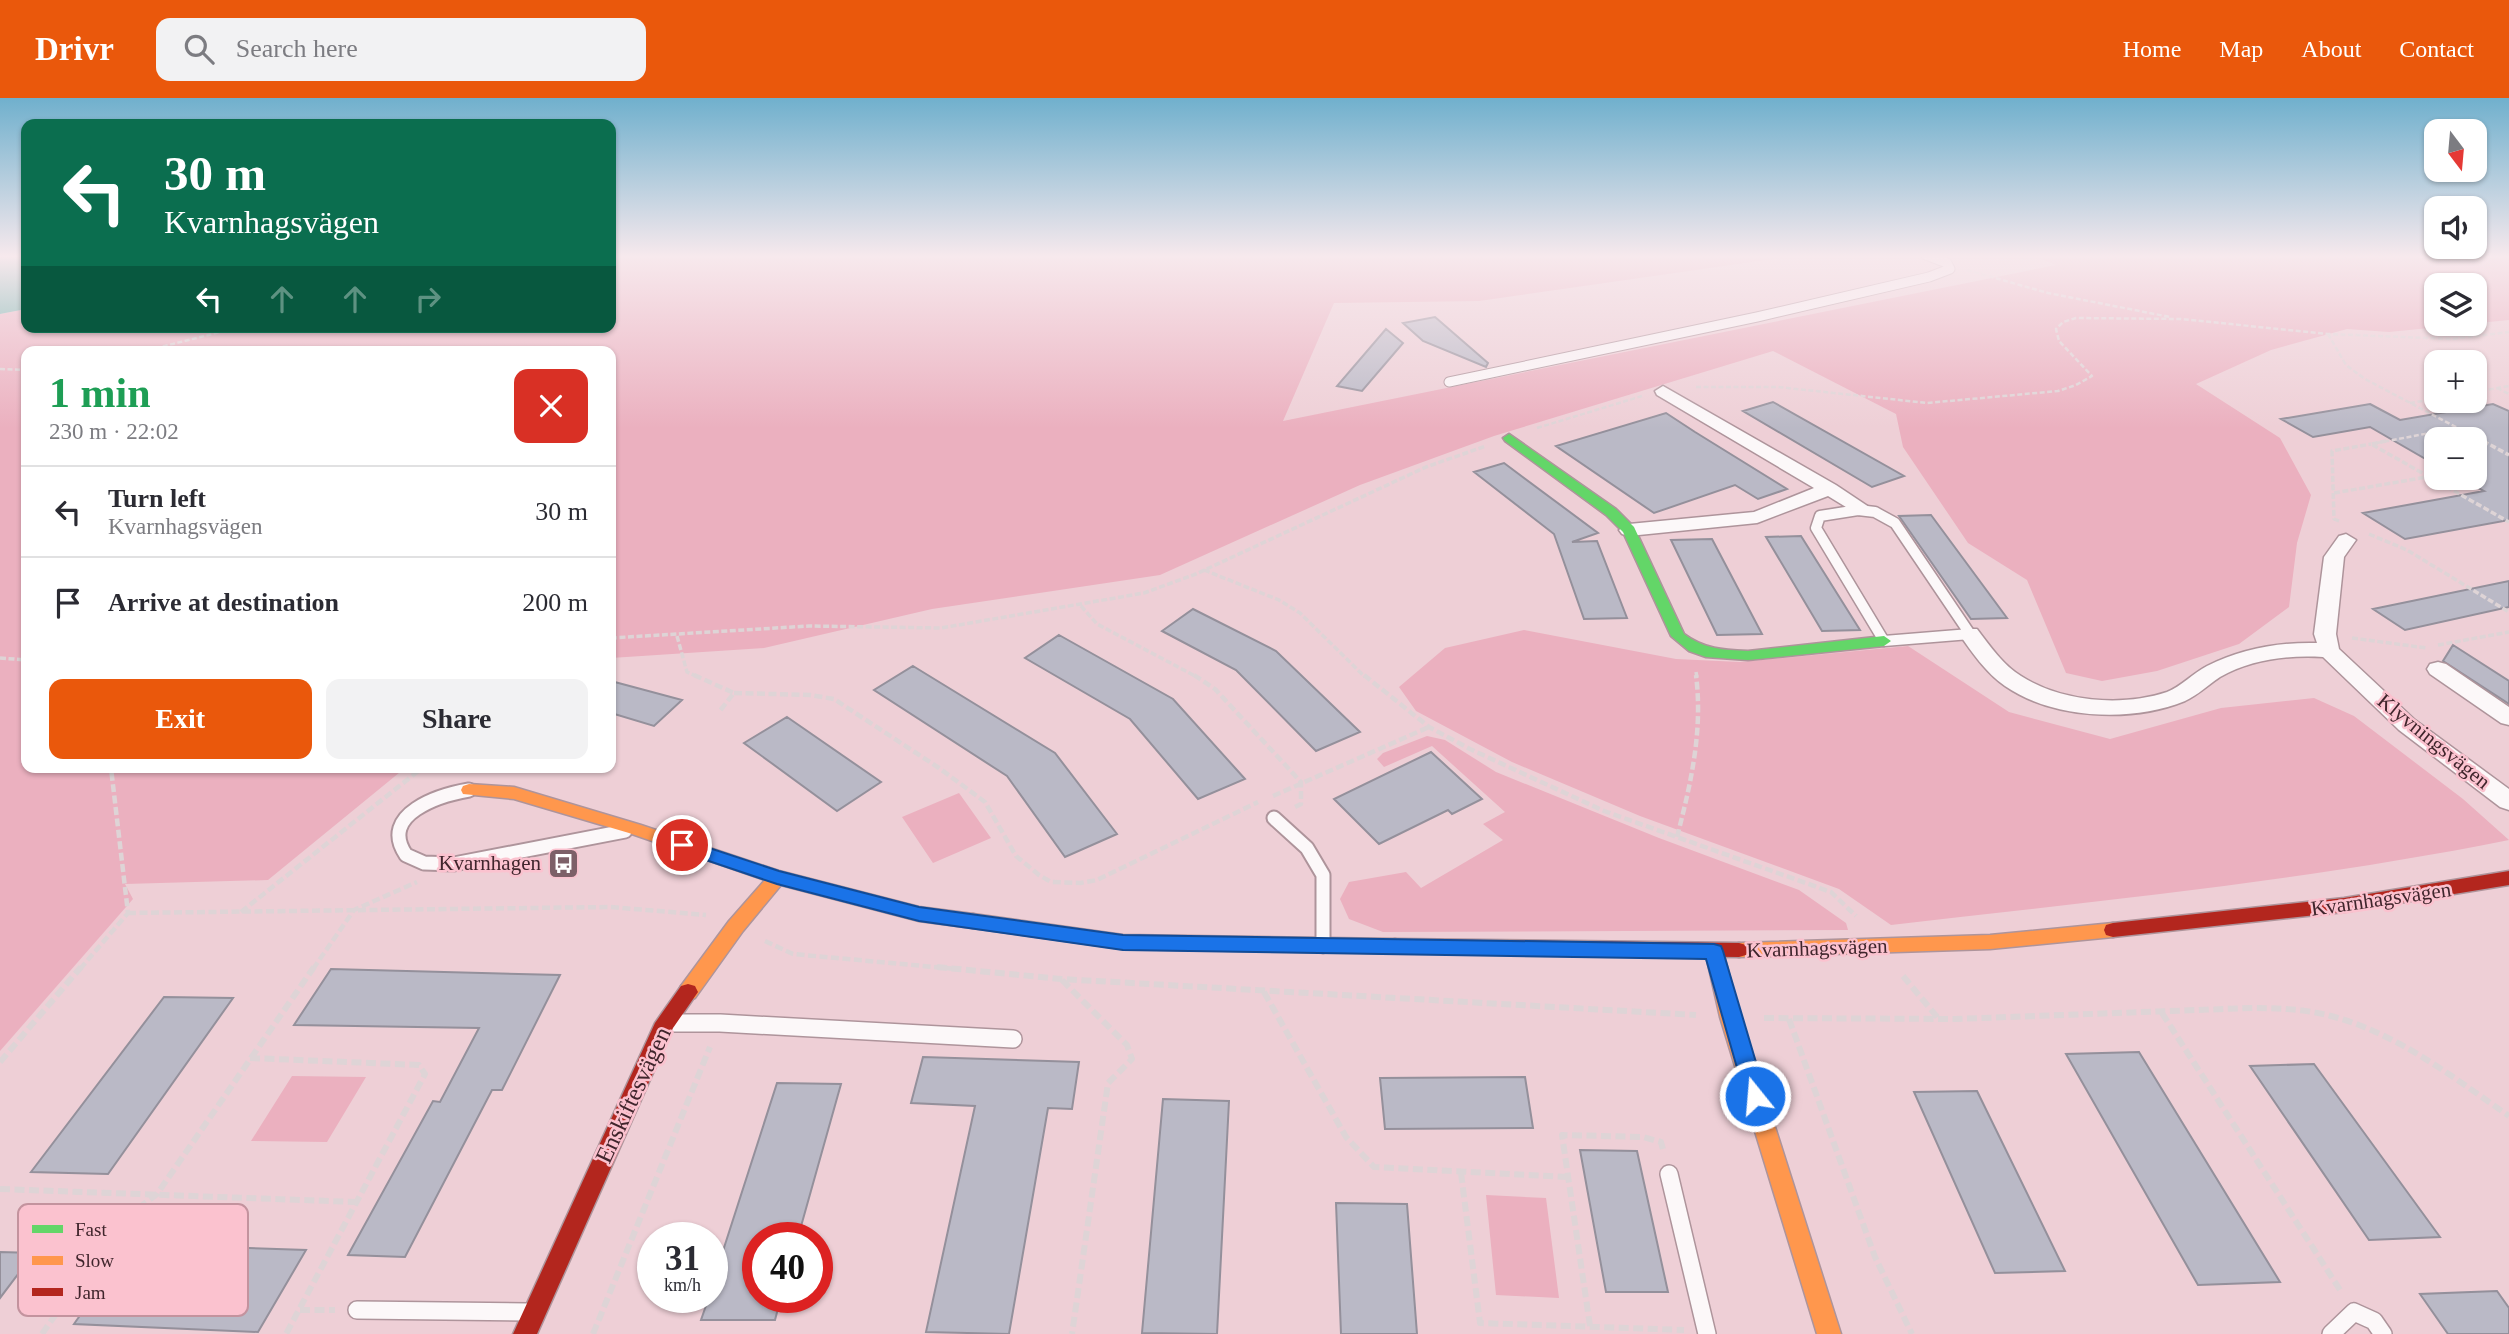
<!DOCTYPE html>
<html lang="en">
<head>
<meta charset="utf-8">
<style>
  body { margin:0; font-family:"Times New Roman",serif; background:#f2f2f3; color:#2b2b33; height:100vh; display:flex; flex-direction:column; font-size:26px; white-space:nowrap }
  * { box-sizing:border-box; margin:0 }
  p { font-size:23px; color:#7c7c81 }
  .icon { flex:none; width:38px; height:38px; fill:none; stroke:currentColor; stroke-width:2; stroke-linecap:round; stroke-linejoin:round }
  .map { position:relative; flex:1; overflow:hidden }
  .details { position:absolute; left:21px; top:248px; width:595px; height:427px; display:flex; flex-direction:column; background:#fff; border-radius:14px; box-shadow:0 2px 5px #0004 }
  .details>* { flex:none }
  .guide { position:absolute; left:21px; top:21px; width:595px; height:214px; border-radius:14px; box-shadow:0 2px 5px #0004; background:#0b6e4f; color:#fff; overflow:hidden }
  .needle { width:46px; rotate:164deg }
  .controls { position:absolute; left:2424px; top:21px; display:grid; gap:14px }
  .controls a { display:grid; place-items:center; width:63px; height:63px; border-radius:14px; background:#fff; box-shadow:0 2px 5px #0004; font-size:35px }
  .speed { position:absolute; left:637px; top:1124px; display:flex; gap:14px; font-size:35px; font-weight:700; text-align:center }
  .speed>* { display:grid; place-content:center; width:91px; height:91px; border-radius:50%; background:#fff; box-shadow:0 2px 5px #0004; line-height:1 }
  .speed small { font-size:18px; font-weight:400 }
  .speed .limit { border:10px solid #d22; background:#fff; color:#111 }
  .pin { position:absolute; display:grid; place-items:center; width:60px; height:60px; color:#fff; margin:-30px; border:4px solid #fff; border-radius:50%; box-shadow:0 2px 7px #0007 }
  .me { position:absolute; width:77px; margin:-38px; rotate:343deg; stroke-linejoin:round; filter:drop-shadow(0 0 5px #0008) }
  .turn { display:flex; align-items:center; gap:24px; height:147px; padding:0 28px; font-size:32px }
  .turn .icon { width:91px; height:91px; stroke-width:2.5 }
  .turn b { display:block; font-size:49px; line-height:60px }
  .lanes { display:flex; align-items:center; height:66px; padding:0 28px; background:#0003; justify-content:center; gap:35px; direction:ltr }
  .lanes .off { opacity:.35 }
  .round { display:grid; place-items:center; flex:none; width:74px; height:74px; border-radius:14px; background:#f2f2f3 }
  .summary { display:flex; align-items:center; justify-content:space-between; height:119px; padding:0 28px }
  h1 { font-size:42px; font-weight:700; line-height:52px; color:#1e9e55 }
  .action { display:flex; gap:14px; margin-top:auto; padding:14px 28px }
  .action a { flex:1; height:80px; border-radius:14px; background:#ea580c; color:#fff; font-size:28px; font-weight:700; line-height:80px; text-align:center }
  .action a+a { background:#f2f2f3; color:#2b2b33 }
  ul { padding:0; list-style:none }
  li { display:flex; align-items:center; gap:21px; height:91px; padding:0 28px; border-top:2px solid #e1e1e2 }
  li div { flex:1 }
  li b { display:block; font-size:26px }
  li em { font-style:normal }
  header { display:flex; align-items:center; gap:42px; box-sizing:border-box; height:98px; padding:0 35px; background:#ea580c; color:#fff }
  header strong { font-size:33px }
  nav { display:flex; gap:38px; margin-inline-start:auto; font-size:24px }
  .search { width:490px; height:63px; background:#f2f2f3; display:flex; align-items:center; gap:18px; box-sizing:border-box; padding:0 24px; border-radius:14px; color:#7c7c81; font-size:26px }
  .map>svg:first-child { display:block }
</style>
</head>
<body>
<header>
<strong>Drivr</strong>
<div class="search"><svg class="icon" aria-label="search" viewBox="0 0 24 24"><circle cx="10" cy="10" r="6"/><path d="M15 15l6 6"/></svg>Search here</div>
<nav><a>Home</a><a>Map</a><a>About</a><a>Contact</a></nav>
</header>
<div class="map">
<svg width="2509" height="1236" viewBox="0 0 2509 1236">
  <rect width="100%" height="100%" fill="#eecfd6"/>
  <!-- green -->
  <path fill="#ebb0bf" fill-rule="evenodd" d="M611,157H1801L1479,203L1334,205L1283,323L2056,167L2031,157H2509V222L2389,234L2347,231L2271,252L2196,286L2280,340L2311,397L2297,445L2289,509L2239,546L2157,573L2102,583L2066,575L2027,482L1968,445L1903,349L1896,316L1773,253L1494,338L1360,387L1160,477L932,511L764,550L611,560V254H26V670H405L268,782L125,786L133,801L0,953V216L26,211V229H611ZM2436,187H2474V226H2436Z
    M1524,532L1676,561L1740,564L1908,548L2009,614L2110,641L2221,610L2314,600L2354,618L2463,701L2509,742C2305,783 2097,803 1891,827L1839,791L1640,718L1512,664L1416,613L1399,589L1445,550Z
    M1427,638L1445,642L1496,674L1659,740L1799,792L1846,825L1848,832L1383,834L1349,821L1340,801L1349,784L1406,774L1421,790L1503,742L1483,726L1505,714L1432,648L1384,669L1377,661L1383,655Z
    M959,695L991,740L933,765L902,719Z
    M292,978L366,979L327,1044L251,1043Z
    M1486,1097L1546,1100L1559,1200L1496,1197Z"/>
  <!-- water -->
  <path fill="#5caba4" d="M0,157H26V211L0,216Z"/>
  <!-- building -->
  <path fill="#bab9c6" stroke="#94909b" stroke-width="2" d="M1435,219L1488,265L1486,269L1423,243L1403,225Z
    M1386,231L1403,245L1362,293L1337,288Z
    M1773,304L1904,378L1872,389L1743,313Z
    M2370,306L2400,322L2493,306L2509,313V422L2405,441L2363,415L2484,393L2459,380H2474V341H2436V367L2370,329L2313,339L2281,321Z
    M1666,315L1695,334L1787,391L1758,401L1735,387L1654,415L1556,348Z
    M1504,365L1598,435L1572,444L1597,443L1627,520L1584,521L1554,436L1474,374Z
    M1931,417L2007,520L1971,521L1899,418Z
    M1801,438L1860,532L1822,533L1766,439Z
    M1712,441L1762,536L1717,537L1671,442Z
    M2509,483V509L2405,532L2373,511Z
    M1193,511L1276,553L1360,634L1316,653L1236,572L1162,533Z
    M1059,537L1173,601L1245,681L1198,701L1130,621L1025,560Z
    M2453,547L2509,583V606L2443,563Z
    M913,568L1055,655L1117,736L1065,759L1007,678L874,592Z
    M611,583L682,602L654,628L611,615Z
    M787,619L881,684L837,713L744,645Z
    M1431,654L1482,701L1452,716L1448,712L1379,746L1334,701Z
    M331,871L560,877L502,992H492L405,1159L348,1157L433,1003L440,1004L479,930L294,927Z
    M164,899L233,900L108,1076L31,1074Z
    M2139,954L2280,1184L2198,1187L2066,956Z
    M923,959L1079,964L1072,1011L1048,1010L1009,1236L926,1234L975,1008L911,1005Z
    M2314,966L2440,1139L2369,1142L2250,968Z
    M1525,979L1533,1030L1385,1031L1380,980Z
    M777,985L841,986L798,1139H758V1199H781L775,1222H701L709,1199H712V1187Z
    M1977,993L2065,1173L1995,1175L1914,994Z
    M1163,1001L1229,1003L1217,1236L1142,1235Z
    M1580,1052L1637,1053L1668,1194H1606Z
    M1336,1105L1407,1106L1417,1236H1341Z
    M130,1146L306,1152L258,1234L74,1226Z
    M0,1154L34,1155L0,1200Z
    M2497,1193L2509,1210V1236H2448L2420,1196Z"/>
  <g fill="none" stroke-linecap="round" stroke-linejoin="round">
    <defs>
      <path id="lane-far3" d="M1449,284L1757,219L1929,179L1950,171L1947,165L1926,157"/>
      <path id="lane-far2" d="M1858,412L1875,414L1895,425L1970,536L1884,543L1816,430L1820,418Z"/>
      <path id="lane-far1" d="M469,692C440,697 378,716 406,757L424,765L454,766L625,733
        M1274,720L1307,750L1323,777V848"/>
      <path id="lane" d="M674,925H720L1013,941
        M1669,1076L1707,1236
        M357,1212L527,1214
        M2331,1236L2354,1214L2374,1223L2383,1236"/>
      <path id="street" d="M1663,288L1836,387L1875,413L1873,417H1859L1828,398L1757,425L1629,438L1622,436L1619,432L1629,426L1754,414L1814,390L1657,297L1655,293Z
        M2346,436L2356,442L2344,459L2336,536L2339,551L2415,622L2509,691V712L2500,709L2399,632L2323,559C2287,557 2252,561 2220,579C2208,587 2198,597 2185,603C2131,625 2053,621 2005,588C1986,575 1972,554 1959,536L1963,531H1977C1990,548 2003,567 2021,578C2061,604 2122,609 2167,594C2182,588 2193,575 2207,568C2241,551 2279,544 2317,545L2314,536L2324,459L2339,438Z
        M2438,564L2446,566L2509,609V627L2501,625L2430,576L2427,571L2430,566Z"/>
      <path id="fast" d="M1509,336L1616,411L1634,429L1684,536C1704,551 1723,552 1748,553L1884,538L1891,543L1884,548L1748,562L1706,559L1689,553L1671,538L1623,434L1606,417L1505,343L1503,340Z
        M973,816L1123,837L1395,841L1402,843L1404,848L1402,853L1395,855L1123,851L973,830L966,828L964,823L966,818Z"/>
      <path id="slow" d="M469,686L514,689L641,727L779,773L919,809L973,816L980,818L982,823L980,828L973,830L919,823L781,787L743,833L695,900L688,902L681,900L678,894L681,888L729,823L765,782L629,735L514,701L463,696L461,692L463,688Z
        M2113,825L2120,827L2122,832L2120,837L2113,839L1990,851L1739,859L1732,857L1730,852L1732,847L1739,845L1990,837Z
        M1714,846L1721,848L1723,853L1740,919L1841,1236H1817L1720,919L1705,853L1707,848Z"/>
      <path id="jam" d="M2509,773V787L2344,814L2113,839L2106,837L2104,832L2106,827L2113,825L2344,800Z
        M1395,841L1739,845L1746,847L1748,852L1746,857L1739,859L1395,855L1388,853L1386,848L1388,843Z
        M688,886L695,888L698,894L673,930L537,1236H513L655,925L681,888Z"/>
    </defs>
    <!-- lane-far3 casing -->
    <use href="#lane-far3" stroke="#ae949b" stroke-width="11"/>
    <!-- lane-far2 casing -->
    <use href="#lane-far2" stroke="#ae949b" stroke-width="13"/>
    <!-- lane-far1 casing -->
    <use href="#lane-far1" stroke="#ae949b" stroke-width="17"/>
    <!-- lane casing -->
    <use href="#lane" stroke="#ae949b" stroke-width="20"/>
    <!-- street casing -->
    <use href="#street" stroke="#ae949b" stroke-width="3"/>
    <!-- fast casing -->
    <use href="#fast" stroke="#ae949b" stroke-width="3"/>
    <!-- slow casing -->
    <use href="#slow" stroke="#ae949b" stroke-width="3"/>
    <!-- jam casing -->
    <use href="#jam" stroke="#ae949b" stroke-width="3"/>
    <!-- path-far3 -->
    <path stroke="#ded4d6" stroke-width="2.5" stroke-dasharray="5 2.5" stroke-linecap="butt" d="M1967,172L2048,195L2170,219
      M2328,236L2346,267L2365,281L2486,345
      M141,254L240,229
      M0,271L26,272
      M1696,289H1778L1927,305L2058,293L2076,287L2092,278L2059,243L2056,231L2063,224L2076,220L2181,221L2328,236L2452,241L2509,234
      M2497,290L2509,296
      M2474,294L2509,288
      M2410,305L2436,301
      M1537,330L1642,298
      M2377,345L2456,330"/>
    <!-- path-far2 -->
    <path stroke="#ded4d6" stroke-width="3.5" stroke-dasharray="6 2.5" stroke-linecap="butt" d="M2386,343L2371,346L2509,424
      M2483,343L2509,357
      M2334,395L2427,379
      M2339,423L2334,421L2332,353L2371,346
      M2369,436L2407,452L2509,514
      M1204,472L1279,502L1300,515L1365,579
      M1081,508L1097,526L1197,579
      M677,538L687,574L698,579
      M611,540L809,528L941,530L1144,495L1196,476L1426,369L1486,348
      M2352,540L2427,550
      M2438,547L2509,534
      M0,560L26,562
      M1696,574L1697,579"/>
    <!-- path-far1 -->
    <path stroke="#ded4d6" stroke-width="4.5" stroke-dasharray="8 3.5" stroke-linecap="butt" d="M694,577L734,595L719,614
      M1194,577L1215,591L1301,684V706L1293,710
      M1364,577L1429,629L1470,651L1604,713L1831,794L1856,818
      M734,595L810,597L834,601L939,670L985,704L1016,758L1039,777L1051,784L1080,785L1097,782L1258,704
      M1273,698L1429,629
      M1677,739C1691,685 1703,633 1696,577
      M241,814L422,670
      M128,815L611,809L706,817
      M765,843L793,856L956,871
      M80,871L128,815L111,670
      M313,871L354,812L417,784"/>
    <!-- path -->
    <path stroke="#ded4d6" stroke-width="6" stroke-dasharray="10 4.5" stroke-linecap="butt" d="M937,869L1061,881L1696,917
      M1903,878L1938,920
      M1062,882L1127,947L1132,961L1108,985L1072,1236
      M1264,894L1346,1039L1374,1069L1568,1079
      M2162,915L2342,1195
      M1764,920L1955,921L2251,910C2278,910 2305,911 2331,918C2397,935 2454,980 2509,1018
      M1789,921L1875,1159L1912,1236
      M250,960L419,967L425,976L286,1236
      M0,964L81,869
      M1461,1075L1480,1225L1684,1232
      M0,1091L357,1104
      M300,1212H335
      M1590,1228L1562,1037L1643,1039L1661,1044L1664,1055
      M42,1236L121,1123L157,1096L314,869
      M593,1236L710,949"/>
    <!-- lane-far3 -->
    <use href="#lane-far3" stroke="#fcf8f9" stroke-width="9"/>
    <!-- lane-far2 -->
    <use href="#lane-far2" stroke="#fcf8f9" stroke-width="10"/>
    <!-- lane-far1 -->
    <use href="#lane-far1" stroke="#fcf8f9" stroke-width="13"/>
    <!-- lane -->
    <use href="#lane" stroke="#fcf8f9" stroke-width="17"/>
    <!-- street -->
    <use href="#street" fill="#fcf8f9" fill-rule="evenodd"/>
    <!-- fast -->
    <use href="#fast" fill="#63d668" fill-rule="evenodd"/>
    <!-- slow -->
    <use href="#slow" fill="#ff974d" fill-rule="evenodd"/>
    <!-- jam -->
    <use href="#jam" fill="#b3261e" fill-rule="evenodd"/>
  </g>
  <!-- sky -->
  <linearGradient id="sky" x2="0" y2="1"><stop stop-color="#70b0cd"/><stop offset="0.48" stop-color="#f7e9ed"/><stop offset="1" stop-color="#f7e9ed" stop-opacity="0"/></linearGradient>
  <rect width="2509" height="330" fill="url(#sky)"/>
  <!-- route -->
  <path fill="#1a73e8" stroke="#114b97" stroke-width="2" d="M682,741L779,773L919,809L1123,837L1714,846L1721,848L1723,853L1766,998L1762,1005L1755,1007L1748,1005L1745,998L1706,861L1123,852L919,823L777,786L676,752L673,747L676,743Z"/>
  <!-- icons -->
  <defs>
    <symbol id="bus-square" viewBox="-11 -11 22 22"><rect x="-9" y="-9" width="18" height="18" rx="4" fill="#7d6068" stroke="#fbc2cf"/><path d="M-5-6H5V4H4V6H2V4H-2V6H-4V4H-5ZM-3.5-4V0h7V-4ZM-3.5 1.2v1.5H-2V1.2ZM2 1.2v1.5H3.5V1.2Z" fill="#fff"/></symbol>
  </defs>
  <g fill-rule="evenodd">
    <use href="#bus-square" x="546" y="748" width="35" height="35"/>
  </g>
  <g text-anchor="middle" stroke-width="5" stroke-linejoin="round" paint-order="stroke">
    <!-- street labels -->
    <g font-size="21" fill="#40252c" stroke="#fbc2cf">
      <text transform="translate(2434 643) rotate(39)" y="7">Klyvningsvägen</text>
      <text transform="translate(2381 801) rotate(-8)" y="7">Kvarnhagsvägen</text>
      <text transform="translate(1817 850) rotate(-2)" y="7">Kvarnhagsvägen</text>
    </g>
    <!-- poi labels -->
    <g font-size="21" fill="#40252c" stroke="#fbc2cf" text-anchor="end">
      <text x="541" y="772">Kvarnhagen</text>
    </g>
    <!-- near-street labels -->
    <g font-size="24" fill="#40252c" stroke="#fbc2cf">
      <text transform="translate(633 997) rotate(-65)" y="8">Enskiftesvägen</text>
    </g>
  </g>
  <!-- legend -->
  <rect x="18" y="1106" width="230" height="112" rx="10" fill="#fbc2cf" stroke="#c3939e" stroke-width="2"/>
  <rect x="32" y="1127" width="31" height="8" fill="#63d668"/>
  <rect x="32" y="1158" width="31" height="9" fill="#ff974d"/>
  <rect x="32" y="1190" width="31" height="8" fill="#b3261e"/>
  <g font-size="19" fill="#40252c">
    <text x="75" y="1138">Fast</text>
    <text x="75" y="1169">Slow</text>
    <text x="75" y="1201">Jam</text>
  </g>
</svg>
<div class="controls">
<a><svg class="needle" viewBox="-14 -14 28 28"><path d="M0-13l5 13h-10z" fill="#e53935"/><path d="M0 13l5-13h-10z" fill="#7c7c81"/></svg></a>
<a><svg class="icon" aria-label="sound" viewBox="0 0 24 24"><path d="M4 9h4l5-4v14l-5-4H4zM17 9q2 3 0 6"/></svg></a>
<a><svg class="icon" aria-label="layers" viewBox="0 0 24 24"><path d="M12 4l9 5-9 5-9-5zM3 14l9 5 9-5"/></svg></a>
<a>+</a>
<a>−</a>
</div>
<div class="speed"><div>31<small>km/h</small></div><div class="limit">40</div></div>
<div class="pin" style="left:682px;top:747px;background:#d93025"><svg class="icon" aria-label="arrive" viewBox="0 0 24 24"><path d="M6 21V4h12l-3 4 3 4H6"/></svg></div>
<svg class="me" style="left:1755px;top:998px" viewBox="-20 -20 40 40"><circle r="17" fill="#1a73e8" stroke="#fff" stroke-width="3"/><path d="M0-11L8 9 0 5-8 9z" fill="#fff"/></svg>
<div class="guide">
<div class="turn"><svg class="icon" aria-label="left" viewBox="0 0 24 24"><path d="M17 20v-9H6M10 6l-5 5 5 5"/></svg><div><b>30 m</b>Kvarnhagsvägen</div></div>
<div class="lanes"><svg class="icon" aria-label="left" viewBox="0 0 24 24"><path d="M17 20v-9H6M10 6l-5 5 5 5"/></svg><svg class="icon off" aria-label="ahead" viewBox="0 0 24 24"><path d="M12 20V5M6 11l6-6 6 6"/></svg><svg class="icon off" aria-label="ahead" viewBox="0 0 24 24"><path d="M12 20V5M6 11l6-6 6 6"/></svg><svg class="icon off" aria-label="right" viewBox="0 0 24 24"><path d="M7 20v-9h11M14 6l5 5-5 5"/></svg></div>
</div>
<section class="details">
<div class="summary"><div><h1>1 min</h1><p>230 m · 22:02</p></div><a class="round" style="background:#d93025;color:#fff"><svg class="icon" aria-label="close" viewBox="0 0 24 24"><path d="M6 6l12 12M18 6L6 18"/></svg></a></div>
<ul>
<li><svg class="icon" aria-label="left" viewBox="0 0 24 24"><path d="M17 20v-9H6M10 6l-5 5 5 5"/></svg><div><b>Turn left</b><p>Kvarnhagsvägen</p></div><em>30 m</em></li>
<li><svg class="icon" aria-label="arrive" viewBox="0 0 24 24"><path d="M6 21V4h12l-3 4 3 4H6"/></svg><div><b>Arrive at destination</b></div><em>200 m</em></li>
</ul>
<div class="action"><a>Exit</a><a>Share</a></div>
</section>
</div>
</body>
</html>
